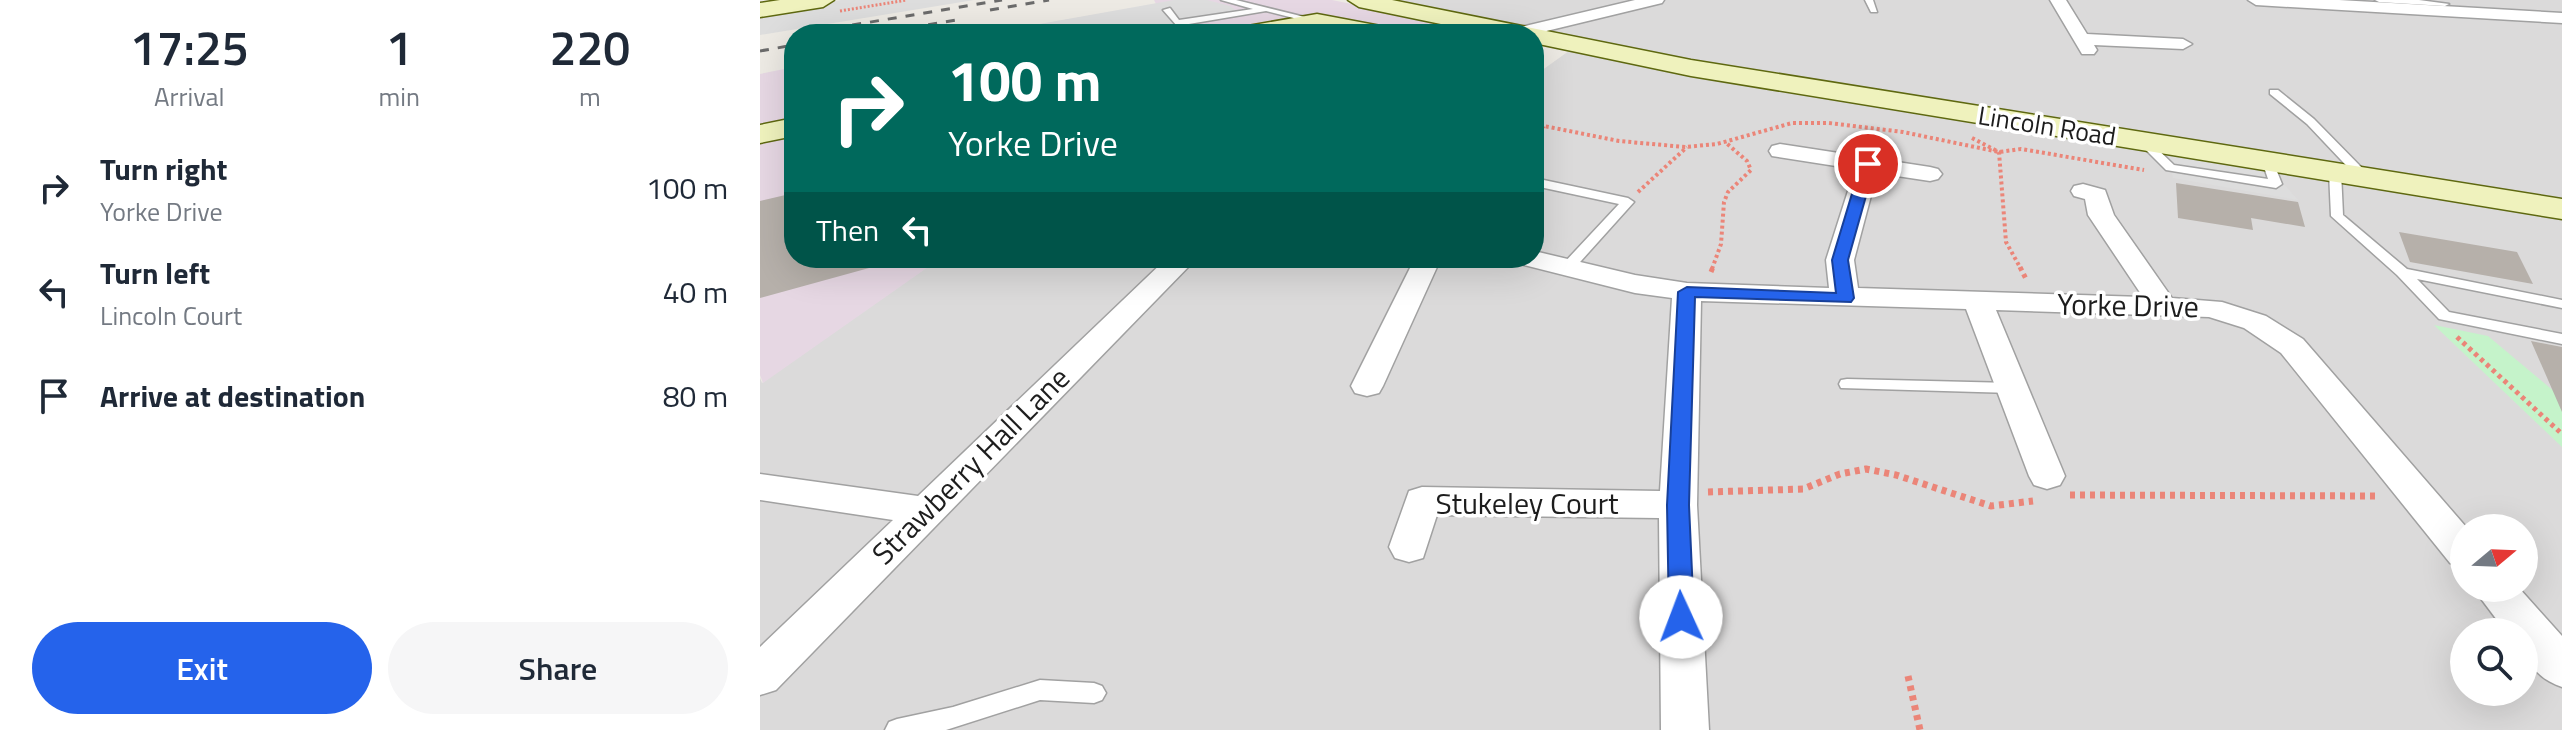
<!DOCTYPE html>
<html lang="en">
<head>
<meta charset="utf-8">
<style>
  body { margin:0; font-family:"Titillium Web",sans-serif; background:#f6f6f7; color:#1f2937; height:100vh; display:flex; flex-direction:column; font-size:30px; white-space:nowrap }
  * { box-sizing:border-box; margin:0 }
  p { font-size:26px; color:#747a83 }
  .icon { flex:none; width:44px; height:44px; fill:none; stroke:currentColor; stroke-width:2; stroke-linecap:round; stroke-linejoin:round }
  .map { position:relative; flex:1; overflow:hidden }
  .panel { display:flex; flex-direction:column; background:#fff; width:760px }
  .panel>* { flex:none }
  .hud { position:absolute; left:24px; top:24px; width:760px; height:244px; border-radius:32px; box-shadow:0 8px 32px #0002; background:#00695c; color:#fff; overflow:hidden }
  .needle { width:52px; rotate:71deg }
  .controls { position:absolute; left:1690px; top:514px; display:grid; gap:16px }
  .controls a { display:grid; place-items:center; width:88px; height:88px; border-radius:50%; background:#fff; box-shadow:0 8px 32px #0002; font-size:40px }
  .pin { position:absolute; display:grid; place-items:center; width:68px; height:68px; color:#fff; margin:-34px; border:4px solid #fff; border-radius:50%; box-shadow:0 2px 8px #0007 }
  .me { position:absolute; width:88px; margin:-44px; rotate:358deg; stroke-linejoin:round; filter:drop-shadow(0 0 6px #0008) }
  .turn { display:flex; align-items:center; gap:28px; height:168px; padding:0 32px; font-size:36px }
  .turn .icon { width:104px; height:104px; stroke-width:2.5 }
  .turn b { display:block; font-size:56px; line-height:68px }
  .then { display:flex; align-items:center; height:76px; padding:0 32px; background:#0003; gap:16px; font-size:30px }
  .eta { display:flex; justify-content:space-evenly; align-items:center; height:136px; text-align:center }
  .eta b { font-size:48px; font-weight:600; line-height:56px }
  .action { display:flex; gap:16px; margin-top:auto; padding:16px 32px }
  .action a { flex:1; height:92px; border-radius:48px; background:#2563eb; color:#fff; font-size:32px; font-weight:600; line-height:92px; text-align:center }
  .action a+a { background:#f6f6f7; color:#1f2937 }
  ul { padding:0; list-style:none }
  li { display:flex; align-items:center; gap:24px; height:104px; padding:0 32px }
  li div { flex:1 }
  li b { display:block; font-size:30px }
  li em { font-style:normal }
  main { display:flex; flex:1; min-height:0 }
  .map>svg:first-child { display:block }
</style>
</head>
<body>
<main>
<section class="panel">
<div class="eta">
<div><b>17:25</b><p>Arrival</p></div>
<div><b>1</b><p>min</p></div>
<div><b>220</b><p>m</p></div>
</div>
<ul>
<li><svg class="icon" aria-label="right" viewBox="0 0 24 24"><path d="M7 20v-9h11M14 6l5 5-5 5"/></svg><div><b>Turn right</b><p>Yorke Drive</p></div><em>100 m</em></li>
<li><svg class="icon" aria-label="left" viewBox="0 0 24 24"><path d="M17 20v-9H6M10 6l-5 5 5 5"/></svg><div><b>Turn left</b><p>Lincoln Court</p></div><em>40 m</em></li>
<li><svg class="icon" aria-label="arrive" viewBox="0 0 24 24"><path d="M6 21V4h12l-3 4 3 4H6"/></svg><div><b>Arrive at destination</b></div><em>80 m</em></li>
</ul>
<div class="action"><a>Exit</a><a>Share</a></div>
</section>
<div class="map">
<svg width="1802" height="730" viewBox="0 0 1802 730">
  <rect width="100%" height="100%" fill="#edeae4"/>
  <!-- residential -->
  <path fill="#dbdada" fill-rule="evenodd" d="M623,0H1802V730H0V378L2,383L180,258H774V76L813,48L774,34ZM1704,528H1764V588H1704ZM1704,632H1764V692H1704Z"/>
  <!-- industrial -->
  <path fill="#e6d7e3" d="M394,0H572L739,34H224L396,4Z
    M34,67V258H181L3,383L0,375V74Z"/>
  <!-- park -->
  <path fill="#c5f3ca" d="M1674,325L1728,336L1802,398V447Z"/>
  <!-- parking -->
  <path fill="#ddd" d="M81,0H214L0,35V13Z
    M414,0H447L470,6L482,15L365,34H224Z
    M1408,155L1514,173L1538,200L1413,178Z"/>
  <!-- building -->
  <path fill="#b6b0aa" d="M1416,183L1538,202L1545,227L1491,218L1493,230L1418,218Z
    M34,193V258H119L120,265L0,298V201Z
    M1639,232L1757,252L1773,284L1650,262Z
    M1771,341L1802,347V412Z"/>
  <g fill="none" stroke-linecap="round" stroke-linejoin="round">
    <defs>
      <path id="lane" d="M461,0H476L561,21L557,24L506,11L417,26L403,10L410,8L419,20L493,9Z
        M1105,0H1113L1117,12H1111Z
        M1615,0H1659L1689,4L1685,6L1619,2Z
        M1510,90H1518L1554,119L1607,173V179H1599L1547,124L1510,94Z
        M1380,140H1388L1414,165L1508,179L1502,161L1512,159L1522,184L1516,188L1406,170L1380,144Z
        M1575,168L1581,172L1583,215L1647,269L1802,300V308L1657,279L1689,312L1802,334V344L1679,319L1637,275L1571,216L1569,172Z
        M779,179L868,198L874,202L812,271L807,272L800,268L802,265L859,204L775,186V180Z
        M1087,379L1252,383L1260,388L1252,393L1081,388L1079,384L1081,380Z
        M280,680L334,683L342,686L346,693L342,700L334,703L280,700L186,730H125L129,722L137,719L193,707Z"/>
      <path id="street" d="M875,0H904L902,3L774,34L749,33L752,29Z
        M1290,0H1306L1327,34L1423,39L1432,44L1423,49L1334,45L1337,50L1334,54H1322Z
        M1488,0H1579L1802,13V23L1496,5Z
        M1020,144L1170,167L1178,169L1182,174L1178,179L1170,181L1117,173L1094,260L1098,288L1383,297L1328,215L1325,199L1314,196L1311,191L1314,186L1323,184L1345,190L1354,215L1412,298L1462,302L1506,316L1543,339L1707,528H1704V567L1690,563L1521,353L1484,328L1449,317L1236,310L1305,476L1300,485L1287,489L1274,485L1269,476L1206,309L941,301L937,505L949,730H901L899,518L677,515L663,558L649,562L635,558L629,547L649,491L662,487L900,491L912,298L875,293L760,264L756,258H774V251L875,275L927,283L1069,288L1066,260L1095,169L1012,156L1009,151L1012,146Z
        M407,258H437L16,690L0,695V647L133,520L0,500V474L158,496Z
        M655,258H686L677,267L623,386L619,393L607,396L595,393L591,386Z
        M1713,588H1759L1802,636V687C1775,678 1764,660 1764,632H1746Z"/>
      <path id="secondary" d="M20,0H74L63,7L0,17V3Z
        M588,0H632L931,60L1802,199V219L931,76L774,43V34H729L599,7Z
        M557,14L626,27L635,29L638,34H588L557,28L523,34H470L473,29L482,27Z
        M34,118V136L0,143V125Z"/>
    </defs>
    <!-- lane casing -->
    <use href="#lane" stroke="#a1a1a1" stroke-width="3"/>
    <!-- street casing -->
    <use href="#street" stroke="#a1a1a1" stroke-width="3"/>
    <!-- secondary casing -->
    <use href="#secondary" stroke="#5e6810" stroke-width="3"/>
    <!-- path-far3 -->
    <path stroke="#eb8578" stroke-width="3" stroke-dasharray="2 2" stroke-linecap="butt" d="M80,11L147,0"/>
    <!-- path-far2 -->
    <path stroke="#eb8578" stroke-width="4" stroke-dasharray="3 3" stroke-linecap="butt" d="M774,124L859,141L925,147L957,144L1032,123H1069L1143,132L1239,152L1261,149L1384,170
      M774,135L784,126
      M1212,138L1239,152L1246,242L1261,269
      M878,192L927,147
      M952,269L961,244L964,202L968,192L991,170L987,161L965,142"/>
    <!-- path-far1 -->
    <path stroke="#eb8578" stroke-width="5" stroke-dasharray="4 4" stroke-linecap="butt" d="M1260,267L1266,279
      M951,272L953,267
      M1697,337L1802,434"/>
    <!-- path -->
    <path stroke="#eb8578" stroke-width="7" stroke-dasharray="5 5" stroke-linecap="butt" d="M948,492L1043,489L1080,474L1106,469L1136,475L1231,506L1273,501
      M1310,495L1620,496
      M1148,676L1160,730"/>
    <!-- lane -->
    <use href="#lane" fill="#fff" fill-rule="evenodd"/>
    <!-- street -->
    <use href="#street" fill="#fff" fill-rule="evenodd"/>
    <!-- secondary -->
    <use href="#secondary" fill="#eff2bd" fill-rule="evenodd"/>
    <!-- rail -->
    <path stroke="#6b6b6b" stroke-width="3" stroke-dasharray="9 9" stroke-linecap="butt" d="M230,10L289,0
      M39,34L242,0
      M115,34L202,19
      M0,51L34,45"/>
  </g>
  <!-- route -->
  <path fill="#2563eb" stroke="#184099" stroke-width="2" d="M1108,160L1115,164L1088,260L1094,298L1091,302L935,297L929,505L934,617L930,624L921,627L913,624L909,617L907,505L918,292L927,287L1076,293L1072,260L1101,164Z"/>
  <g text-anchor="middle" stroke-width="7" stroke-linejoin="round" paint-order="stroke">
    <!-- far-street labels -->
    <g font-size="26" fill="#1d1d1d" stroke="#fff">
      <text transform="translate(1287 126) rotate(9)" y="9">Lincoln Road</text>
    </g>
    <!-- street labels -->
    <g font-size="30" fill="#1d1d1d" stroke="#fff">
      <text transform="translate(1368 306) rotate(1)" y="10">Yorke Drive</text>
      <text transform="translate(211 466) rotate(-45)" y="10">Strawberry Hall Lane</text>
      <text x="767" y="514">Stukeley Court</text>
    </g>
  </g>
</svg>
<div class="controls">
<a><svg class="needle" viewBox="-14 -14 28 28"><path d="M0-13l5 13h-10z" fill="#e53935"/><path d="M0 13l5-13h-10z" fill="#747a83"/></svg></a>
<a><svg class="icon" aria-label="search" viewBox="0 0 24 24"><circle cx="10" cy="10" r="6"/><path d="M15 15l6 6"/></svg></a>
</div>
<div class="pin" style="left:1108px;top:164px;background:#d93025"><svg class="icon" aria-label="arrive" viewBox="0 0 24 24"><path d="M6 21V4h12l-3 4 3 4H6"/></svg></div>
<svg class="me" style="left:921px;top:617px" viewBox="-20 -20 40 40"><circle r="19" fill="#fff"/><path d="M0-13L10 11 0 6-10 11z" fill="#2563eb"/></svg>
<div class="hud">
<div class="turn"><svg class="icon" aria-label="right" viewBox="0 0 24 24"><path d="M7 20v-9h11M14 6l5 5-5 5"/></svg><div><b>100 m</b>Yorke Drive</div></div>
<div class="then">Then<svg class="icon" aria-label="left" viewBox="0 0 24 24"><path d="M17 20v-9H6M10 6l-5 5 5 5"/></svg></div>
</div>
</div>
</main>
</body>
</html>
